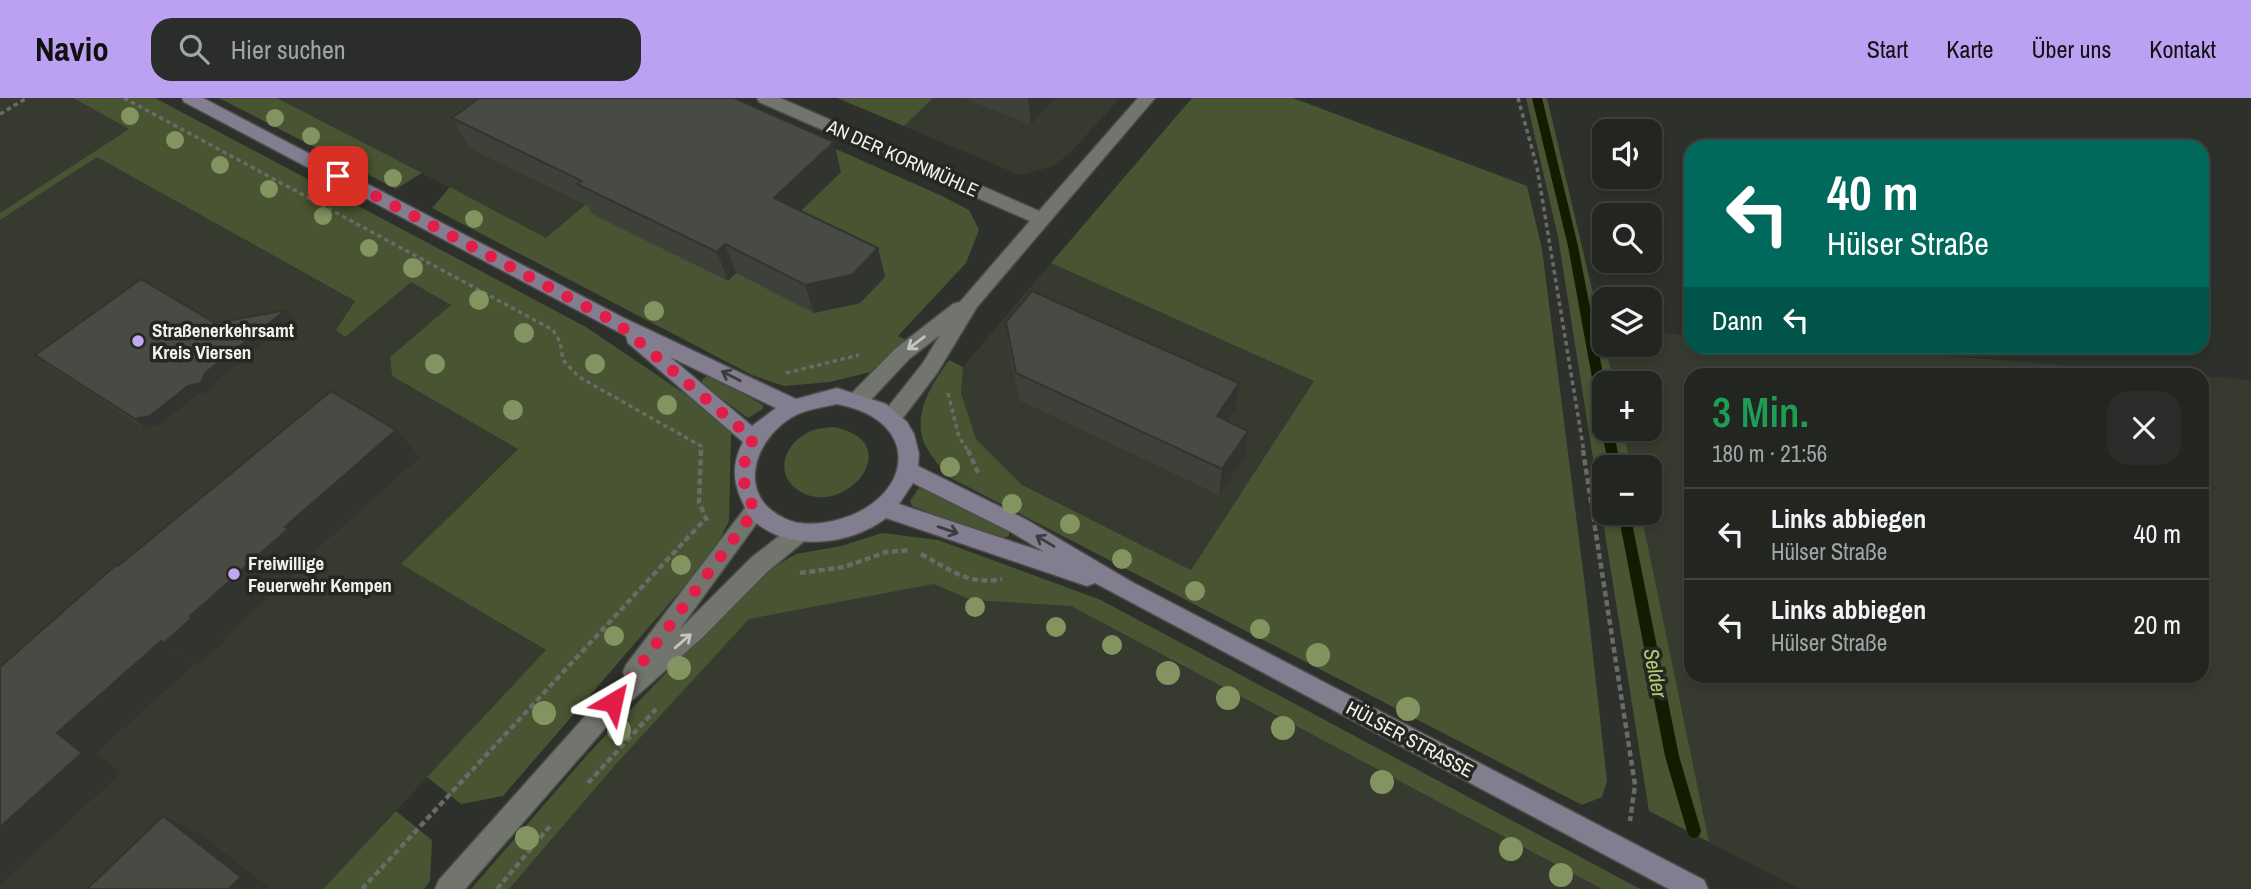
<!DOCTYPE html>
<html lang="de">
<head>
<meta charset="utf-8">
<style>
  body { margin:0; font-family:"Archivo Narrow",sans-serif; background:#2a2d29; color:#f1f3f6; height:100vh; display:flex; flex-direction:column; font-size:26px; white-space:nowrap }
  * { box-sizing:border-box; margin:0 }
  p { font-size:23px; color:#a2a5a5 }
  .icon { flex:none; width:38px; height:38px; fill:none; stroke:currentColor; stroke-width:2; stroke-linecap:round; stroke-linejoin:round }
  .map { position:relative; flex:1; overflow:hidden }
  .panel { position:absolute; left:1684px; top:270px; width:525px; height:315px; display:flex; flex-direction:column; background:#222520; border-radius:21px; box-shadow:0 4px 10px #0003,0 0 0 2px #3f423e }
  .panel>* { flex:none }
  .top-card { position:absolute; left:1684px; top:42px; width:525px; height:214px; border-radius:21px; box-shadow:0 4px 10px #0003,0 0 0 2px #3f423e; background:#00695c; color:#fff; overflow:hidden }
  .tools { position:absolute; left:1592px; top:21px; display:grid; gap:14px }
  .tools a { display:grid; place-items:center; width:70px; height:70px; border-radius:14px; background:#222520; box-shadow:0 4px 10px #0003,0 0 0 2px #3f423e; font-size:35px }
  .pin { position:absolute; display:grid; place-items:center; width:60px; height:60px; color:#fff; margin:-30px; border-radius:14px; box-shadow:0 4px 10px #0006 }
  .me { position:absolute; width:77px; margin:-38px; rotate:36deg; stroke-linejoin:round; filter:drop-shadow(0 0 5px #0008) }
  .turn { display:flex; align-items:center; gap:24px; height:147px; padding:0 28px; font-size:32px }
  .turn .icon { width:91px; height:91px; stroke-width:2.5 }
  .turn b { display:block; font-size:49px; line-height:60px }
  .then { display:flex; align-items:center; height:66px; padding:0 28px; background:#0003; gap:14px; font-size:26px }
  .round { display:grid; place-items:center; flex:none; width:74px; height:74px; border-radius:21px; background:#2a2d29 }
  .overview { display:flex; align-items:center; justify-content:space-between; height:119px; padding:0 28px }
  h1 { font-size:42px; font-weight:600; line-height:52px; color:#1e9e55 }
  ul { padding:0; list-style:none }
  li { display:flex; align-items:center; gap:21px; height:91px; padding:0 28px; border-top:2px solid #3f423e }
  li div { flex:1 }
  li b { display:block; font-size:26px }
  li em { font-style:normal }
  header { display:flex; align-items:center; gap:42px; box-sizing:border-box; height:98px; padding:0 35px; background:#bca0f2; color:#111 }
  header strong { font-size:33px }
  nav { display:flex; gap:38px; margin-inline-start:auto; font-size:24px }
  .search { width:490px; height:63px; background:#2a2d29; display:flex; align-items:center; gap:18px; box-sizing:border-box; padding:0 24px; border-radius:21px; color:#a2a5a5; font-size:26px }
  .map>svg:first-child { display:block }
</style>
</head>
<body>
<header>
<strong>Navio</strong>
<div class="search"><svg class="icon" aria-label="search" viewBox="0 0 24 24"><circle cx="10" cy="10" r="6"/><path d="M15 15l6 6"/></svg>Hier suchen</div>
<nav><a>Start</a><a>Karte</a><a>Über uns</a><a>Kontakt</a></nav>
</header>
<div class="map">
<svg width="2251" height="791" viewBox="0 0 2251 791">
  <rect width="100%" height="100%" fill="#2e312b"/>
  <!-- built -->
  <path fill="#373b2f" d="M0,0H73L129,31L0,115Z
    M277,0H712L546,140Z
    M933,0H1120L1073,52L1054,68L1020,77L904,28Z
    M97,59L355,203L336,232L411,184L451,207L390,259L392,278L518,350L401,466L546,552L323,791H0V122Z
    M1051,165L1314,283L1191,472L1022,387L976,341L961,295L963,269Z
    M1650,234L1690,237V248L1831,249L2181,276H1690V578H2202V278L2251,282V791H1800L1709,744L1641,415H1650V369H1631L1623,331H1650V285H1614L1606,247H1650Z
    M934,486L971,502L1071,508L1602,791H509L617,665L749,521Z"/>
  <!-- green -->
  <path fill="#495432" d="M73,0H155L586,229L710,313L731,335L729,423L712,456L503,698L461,706L427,679L546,552L401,466L518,351L392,278L390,259L451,207L411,184L345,239L336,232L355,203L97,59L0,122V115L129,31Z
    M219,0H277L422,75L396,91Z
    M712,0H721L942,98L969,112L979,132L966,165L898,238L906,242L870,274L830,284L784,288L752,277L432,110L450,89L546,140Z
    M837,0H933L904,28Z
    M1192,0H1293L1527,88L1542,151L1587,504L1607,683L1602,699L1582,707L947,378C940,368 927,354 923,342C914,312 933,285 949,262L963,269L961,295L976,341L1022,387L1191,472L1314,283L1051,165Z
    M1526,0H1547L1614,285H1605V331H1623L1631,369H1605V415H1641L1709,744L1649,713L1558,139Z
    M707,278H712L763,307V311L748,320L703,287L702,282Z
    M833,329C909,343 847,420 801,394C777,381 780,353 802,338C811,331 822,330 833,329Z
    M923,390L1009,433V438L999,441L912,408L910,403L918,391Z
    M882,435L938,442L1101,502L1640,791H1602L1071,508L971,502L934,486L749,521L617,665L509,791H471L588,656L760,477L796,456L841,448Z
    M396,713L432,742L430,783L424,791H323Z"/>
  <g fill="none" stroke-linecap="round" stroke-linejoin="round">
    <!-- stream -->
    <path fill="#131b00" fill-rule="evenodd" d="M1532,0H1542L1578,148L1605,286V323L1599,318L1568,148Z
      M1605,327V331H1613L1621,369H1609L1601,331Z
      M1618,415H1630L1679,658L1701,733L1699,738L1694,740L1689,738L1687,733L1665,658Z"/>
    <defs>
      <path id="street" d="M757,0H780L1039,113L1138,0H1155L977,209L937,275L899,325L892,327L885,325L882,319L885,313L923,265L940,237L909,261L866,307L859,309L852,307L849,301L852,295L895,251L953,206L960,204L1030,123L759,4Z
        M755,403L762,406L766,412L762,418L679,532L751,460L792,428L800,425L808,428L811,434L808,440L767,474L704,538L621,612L465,791H435L439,782L605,596L625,579L623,574L626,567L748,406Z"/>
      <path id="secondary" d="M182,0H203L624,220L796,301L837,290L886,306L907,324L914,336L919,356L918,368L1027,422L1132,484L1704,782L1708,791H1669L1095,485L1087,488L886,420C850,448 785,455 751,420C747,415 744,407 741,401C732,381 733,363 743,344L628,245L626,238L184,4ZM670,259L776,310L752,328ZM837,306C927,323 912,405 833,423C819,426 801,428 786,421C734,398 754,339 796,317C808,311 824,309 837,306ZM913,385L1011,434L1044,454L899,406Z"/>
    </defs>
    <!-- street casing -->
    <use href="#street" stroke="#4b4d48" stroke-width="3"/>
    <!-- secondary casing -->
    <use href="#secondary" stroke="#4b4d48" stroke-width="3"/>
    <!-- path-far1 -->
    <path stroke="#696b66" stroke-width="3.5" stroke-dasharray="4.5 3.5" stroke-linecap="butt" d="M124,0L553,232L560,244L563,262L579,279L701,348V354
      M1518,0L1537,69L1584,354
      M0,16L27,0
      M786,275L859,257
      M948,295L959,339L969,354"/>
    <!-- path -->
    <path stroke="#696b66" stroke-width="4.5" stroke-dasharray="6 3.5" stroke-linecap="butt" d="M701,352L699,404L708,425
      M968,352L979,377
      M1583,352L1635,687L1630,723
      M921,456C949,471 969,488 1002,481
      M800,475L844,469L886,454L910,452
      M588,685L656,611
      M362,791L706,420
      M497,791L550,728"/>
    <!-- street -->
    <use href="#street" fill="#72756e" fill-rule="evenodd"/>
    <!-- secondary -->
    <use href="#secondary" fill="#837d90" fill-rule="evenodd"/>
  </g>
  <!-- trees -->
  <g fill="#839461">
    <circle cx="130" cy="18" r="9"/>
    <circle cx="275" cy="20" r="9"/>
    <circle cx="311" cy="38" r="9"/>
    <circle cx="175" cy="42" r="9"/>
    <circle cx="220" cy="67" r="9"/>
    <circle cx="393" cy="80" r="9"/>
    <circle cx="269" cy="91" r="9"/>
    <circle cx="323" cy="118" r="9"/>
    <circle cx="474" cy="121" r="9"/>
    <circle cx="369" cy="150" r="9"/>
    <circle cx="413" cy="170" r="10"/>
    <circle cx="479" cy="202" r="10"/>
    <circle cx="654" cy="213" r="10"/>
    <circle cx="524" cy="235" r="10"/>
    <circle cx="435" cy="266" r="10"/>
    <circle cx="595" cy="266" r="10"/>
    <circle cx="667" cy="307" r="10"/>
    <circle cx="513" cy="312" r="10"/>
    <circle cx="950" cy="369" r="10"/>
    <circle cx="1012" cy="406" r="10"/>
    <circle cx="1070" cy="426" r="10"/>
    <circle cx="1122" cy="461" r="10"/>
    <circle cx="681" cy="467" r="10"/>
    <circle cx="1195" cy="493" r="10"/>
    <circle cx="975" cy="509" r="10"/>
    <circle cx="1056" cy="529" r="10"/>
    <circle cx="1260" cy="531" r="10"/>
    <circle cx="614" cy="538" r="10"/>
    <circle cx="1112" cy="547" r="10"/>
    <circle cx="1318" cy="557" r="12"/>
    <circle cx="679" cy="570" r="12"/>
    <circle cx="1168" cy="575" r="12"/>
    <circle cx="1228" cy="600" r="12"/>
    <circle cx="1408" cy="611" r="12"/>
    <circle cx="544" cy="615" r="12"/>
    <circle cx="1283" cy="630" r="12"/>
    <circle cx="619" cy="632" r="12"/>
    <circle cx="1382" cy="684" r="12"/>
    <circle cx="527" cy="740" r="12"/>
    <circle cx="1511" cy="751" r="12"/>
    <circle cx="1561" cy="777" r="12"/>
  </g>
  <!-- wall -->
  <path fill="#3e403a" d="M963,0H1056L1031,27Z
    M452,20L841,74L801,113L878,150L885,179L860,205L814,215L736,175L728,183L592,116L588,108L469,50Z
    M286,212L294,221L214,284L210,293L197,297L159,327L144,330L46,266L35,257Z
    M1006,224L1239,285L1235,312L1228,324L1244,360L1219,397L1019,302L1009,252Z"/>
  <!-- shaded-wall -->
  <path fill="#323430" d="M1028,0H1056L1031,27Z
    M834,44L841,74L784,129L774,100Z
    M725,146L736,175L728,183L717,154Z
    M878,150L885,179L860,205L814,215L805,187Z
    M286,212L294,221L214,284L210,293L197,297L159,327L144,330L135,321L205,275Z
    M1239,285L1235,312L1214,345L1217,318Z
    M396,332L420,359L314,454L316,456L223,541L225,543L198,567L164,545L190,518L285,429Z
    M1248,333L1244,360L1219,397L1222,371Z
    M161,543L195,566L96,655L121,675L0,787V729L57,635Z
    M163,718L200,736L271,791H229Z"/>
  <!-- building -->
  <path fill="#484a44" stroke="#323430" stroke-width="2" d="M479,0H734L834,44L774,100L878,150L852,177L805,187L725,146L717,154L577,86L582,83L452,20Z
    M141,181L215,225L286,212L205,275L201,285L188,288L150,318L135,321L35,257Z
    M1032,193L1239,285L1217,318L1248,333L1222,371L1016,275L1006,224Z
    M331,293L396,332L285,429L288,431L190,518L193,519L164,545L161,543L57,635L82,655L0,729V569L117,466L118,468Z
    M163,718L241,779L229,791H87Z"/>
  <!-- one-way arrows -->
  <defs><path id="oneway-shaft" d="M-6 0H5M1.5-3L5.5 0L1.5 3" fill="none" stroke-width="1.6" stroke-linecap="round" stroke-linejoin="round" transform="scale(1.75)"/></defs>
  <g stroke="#c5c6c1">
    <use href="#oneway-shaft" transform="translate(916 245) rotate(143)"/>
    <use href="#oneway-shaft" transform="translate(683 543) rotate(-41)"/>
  </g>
  <g stroke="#3c3c3d">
    <use href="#oneway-shaft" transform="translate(731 278) rotate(-153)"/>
    <use href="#oneway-shaft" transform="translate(948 432) rotate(19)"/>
    <use href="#oneway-shaft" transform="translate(1045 443) rotate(-149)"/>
  </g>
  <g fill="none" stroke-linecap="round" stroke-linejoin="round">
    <!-- route -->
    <path stroke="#e11d48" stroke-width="12" stroke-dasharray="0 21.6" d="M338,78L617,225L753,341C740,368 740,386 755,412L613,604"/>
  </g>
  <!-- markers -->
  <g fill="#c2a8f2" stroke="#252721" stroke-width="2.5">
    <circle cx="138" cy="243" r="7"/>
    <circle cx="234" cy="476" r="7"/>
  </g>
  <g text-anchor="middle" stroke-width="7" stroke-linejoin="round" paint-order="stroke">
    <!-- street labels -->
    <g font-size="19" fill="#f1f2ee" stroke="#252721">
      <text transform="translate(903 60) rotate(24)" y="7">AN DER KORNMÜHLE</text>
      <text transform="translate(1410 641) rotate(28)" y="7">HÜLSER STRASSE</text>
    </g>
    <!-- poi labels -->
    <g font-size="19" font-weight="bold" fill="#f1f2ee" stroke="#252721" text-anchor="start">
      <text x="152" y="239">Straßenerkehrsamt<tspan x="152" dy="22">Kreis Viersen</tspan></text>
      <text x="248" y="472">Freiwillige<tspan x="248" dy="22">Feuerwehr Kempen</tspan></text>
    </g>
    <!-- water labels -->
    <g font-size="21" font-style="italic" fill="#b0cd75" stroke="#252721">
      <text transform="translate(1655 575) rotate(79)" y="7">Selder</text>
    </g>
  </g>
</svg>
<div class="tools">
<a><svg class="icon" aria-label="sound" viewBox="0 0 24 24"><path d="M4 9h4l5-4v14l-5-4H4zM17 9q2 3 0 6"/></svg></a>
<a><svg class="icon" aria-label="search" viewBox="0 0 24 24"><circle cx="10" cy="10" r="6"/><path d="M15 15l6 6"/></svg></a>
<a><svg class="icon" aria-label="layers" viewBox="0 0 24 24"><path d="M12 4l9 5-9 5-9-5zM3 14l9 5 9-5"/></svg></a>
<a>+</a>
<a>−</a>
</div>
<div class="pin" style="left:338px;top:78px;background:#d93025"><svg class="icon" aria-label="arrive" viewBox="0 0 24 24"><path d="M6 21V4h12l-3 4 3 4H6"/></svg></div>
<svg class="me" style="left:613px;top:604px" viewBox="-20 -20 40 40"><path d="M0-17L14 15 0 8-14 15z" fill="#e11d48" stroke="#fff" stroke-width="4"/></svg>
<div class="top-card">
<div class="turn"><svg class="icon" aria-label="left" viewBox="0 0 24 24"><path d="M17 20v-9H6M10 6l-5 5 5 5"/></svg><div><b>40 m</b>Hülser Straße</div></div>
<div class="then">Dann<svg class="icon" aria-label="left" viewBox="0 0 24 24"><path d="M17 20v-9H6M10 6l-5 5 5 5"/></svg></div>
</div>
<section class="panel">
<div class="overview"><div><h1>3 Min.</h1><p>180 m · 21:56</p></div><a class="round"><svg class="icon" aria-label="close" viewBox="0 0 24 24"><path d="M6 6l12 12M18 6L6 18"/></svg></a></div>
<ul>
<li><svg class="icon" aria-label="left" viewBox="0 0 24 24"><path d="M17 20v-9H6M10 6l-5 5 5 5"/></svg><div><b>Links abbiegen</b><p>Hülser Straße</p></div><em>40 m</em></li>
<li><svg class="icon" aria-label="left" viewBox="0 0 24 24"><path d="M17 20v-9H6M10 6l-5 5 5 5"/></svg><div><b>Links abbiegen</b><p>Hülser Straße</p></div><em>20 m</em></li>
</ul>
</section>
</div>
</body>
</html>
